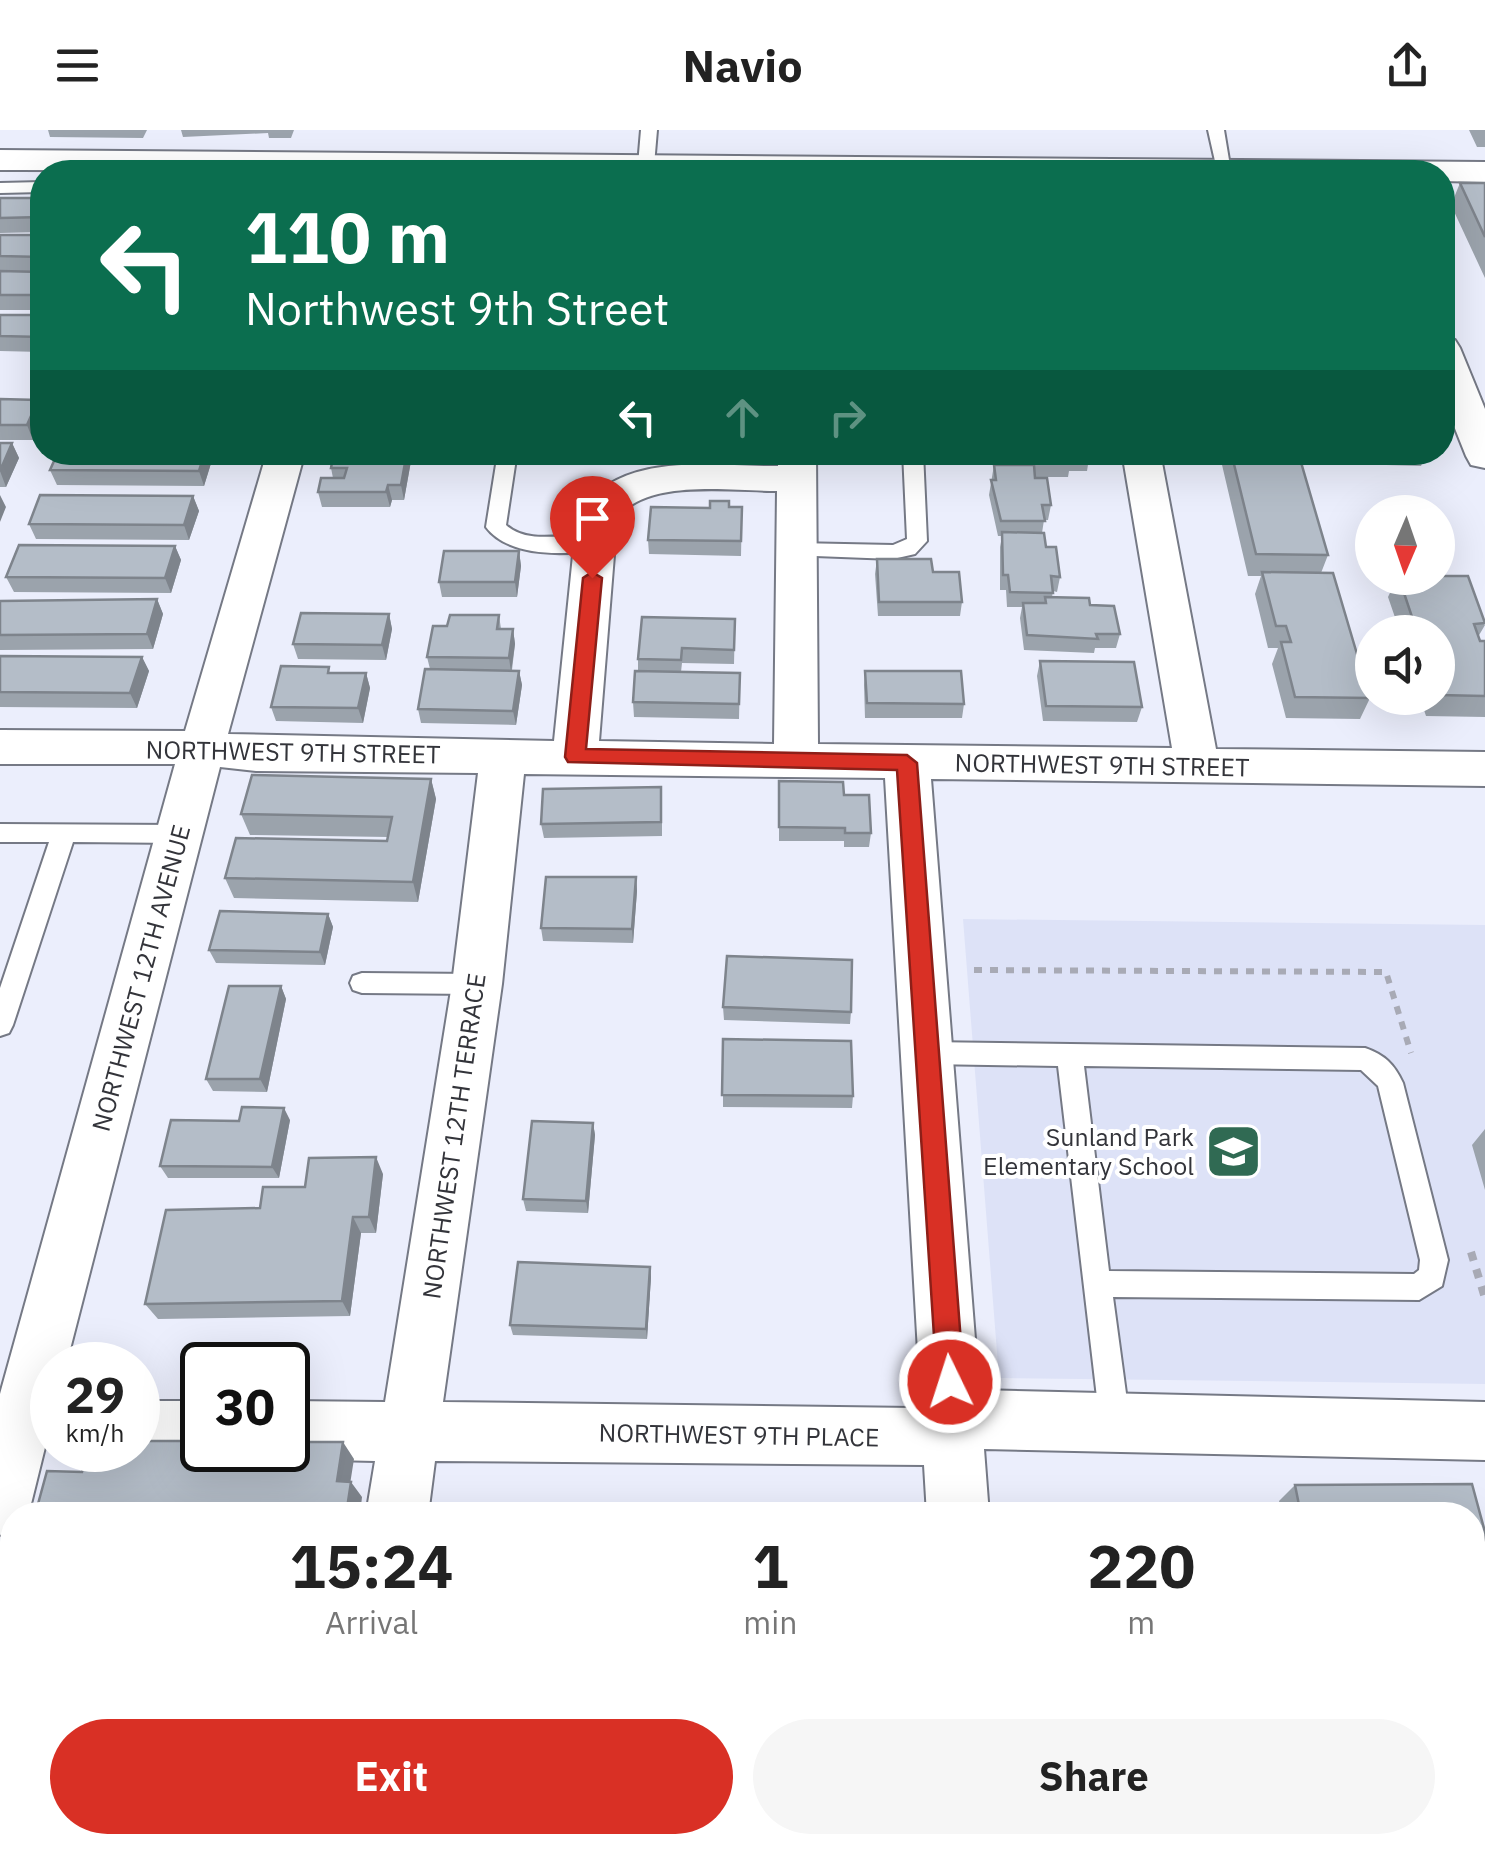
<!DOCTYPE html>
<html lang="en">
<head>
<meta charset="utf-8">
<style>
  body { margin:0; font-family:"IBM Plex Sans",sans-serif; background:#f6f6f6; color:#222; height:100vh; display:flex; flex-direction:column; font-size:38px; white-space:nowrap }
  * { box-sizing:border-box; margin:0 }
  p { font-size:32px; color:#767676 }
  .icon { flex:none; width:55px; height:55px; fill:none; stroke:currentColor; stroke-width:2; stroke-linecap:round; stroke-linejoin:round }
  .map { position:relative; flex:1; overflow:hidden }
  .drawer { position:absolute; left:0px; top:1372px; width:1485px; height:352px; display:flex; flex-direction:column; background:#fff; border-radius:40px 40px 0 0; box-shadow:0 10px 40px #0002 }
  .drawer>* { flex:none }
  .top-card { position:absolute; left:30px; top:30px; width:1425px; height:305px; border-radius:40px; box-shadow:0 10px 40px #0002; background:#0b6e4f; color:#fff; overflow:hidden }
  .needle { width:65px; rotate:182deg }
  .tools { position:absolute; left:1355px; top:365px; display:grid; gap:20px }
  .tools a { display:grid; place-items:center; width:100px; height:100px; border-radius:50%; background:#fff; box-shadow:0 10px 40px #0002; font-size:50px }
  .speed { position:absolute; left:30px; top:1212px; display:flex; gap:20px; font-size:50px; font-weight:700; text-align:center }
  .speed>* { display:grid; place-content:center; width:130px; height:130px; border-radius:50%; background:#fff; box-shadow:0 10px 40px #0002; line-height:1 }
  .speed small { font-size:25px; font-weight:400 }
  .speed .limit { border:5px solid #111; border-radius:15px; background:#fff; color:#111 }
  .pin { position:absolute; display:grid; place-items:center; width:85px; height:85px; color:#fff; margin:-102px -42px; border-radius:50% 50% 50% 0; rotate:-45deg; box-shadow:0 0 10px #0007 }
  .pin .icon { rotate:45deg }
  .me { position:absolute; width:110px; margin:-55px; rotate:356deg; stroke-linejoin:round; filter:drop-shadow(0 0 8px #0008) }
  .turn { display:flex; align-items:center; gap:35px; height:210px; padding:0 50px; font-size:45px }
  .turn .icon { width:130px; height:130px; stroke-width:2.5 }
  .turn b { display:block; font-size:70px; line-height:85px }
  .lanes { display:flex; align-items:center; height:95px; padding:0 50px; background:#0003; justify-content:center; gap:50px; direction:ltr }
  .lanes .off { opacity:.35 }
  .eta { display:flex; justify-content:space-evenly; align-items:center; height:170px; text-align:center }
  .eta b { font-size:60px; font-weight:800; line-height:70px }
  .button { display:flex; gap:20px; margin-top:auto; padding:20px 50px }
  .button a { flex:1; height:115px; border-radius:60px; background:#d93025; color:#fff; font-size:40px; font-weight:800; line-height:115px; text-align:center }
  .button a+a { background:#f6f6f6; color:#222 }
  header { display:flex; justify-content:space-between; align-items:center; height:130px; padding:0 50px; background:#fff; font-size:45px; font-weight:800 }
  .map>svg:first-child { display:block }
</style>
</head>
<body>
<header><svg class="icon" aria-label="menu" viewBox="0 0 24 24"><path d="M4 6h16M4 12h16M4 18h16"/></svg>Navio<svg class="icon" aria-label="share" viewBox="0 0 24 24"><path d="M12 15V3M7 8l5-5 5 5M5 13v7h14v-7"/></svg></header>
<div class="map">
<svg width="1485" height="1724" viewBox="0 0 1485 1724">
  <rect width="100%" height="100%" fill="#ebeefc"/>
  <!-- built -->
  <path fill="#dde2f7" d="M963,789L1485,795V1254L999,1248Z"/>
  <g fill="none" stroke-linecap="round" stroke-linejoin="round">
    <defs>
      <path id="lane" d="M641,0H657L654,35L646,40L638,35Z
        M1208,0H1224L1231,42L1217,40Z
        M42,52V62L0,63V53Z
        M498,322H517L506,395C535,421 586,393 606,413L603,418C569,426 509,428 486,397Z
        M903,322H923L927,411L915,424L893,429L789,425L786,420L796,413L893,415L907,409Z
        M0,694L180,695L192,704L180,713L73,712L13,895L9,903L0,906V858L49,712H0Z
        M362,843L477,844L486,847L489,854L486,861L477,864L362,863L353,860L350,853L353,846Z
        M927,912L1365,918C1385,925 1394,934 1403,953L1448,1130L1442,1156L1419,1170L1113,1167L1130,1293L1126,1303L1115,1308L1104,1303L1100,1293L1058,936L927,934L918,931L914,923L918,915ZM1084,936L1361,940L1378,956L1420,1130L1419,1140L1414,1144L1109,1141Z"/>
      <path id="street" d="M0,20L1485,32V52L1442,51V42L0,40Z
        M1442,207L1455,210L1460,218L1485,279V338L1471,335L1466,326L1442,266Z
        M267,322H305L228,604L554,611L577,386C619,319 709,337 778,336V322H816L818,614L1172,618L1122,322H1160L1216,619L1485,622V656L931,649L979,1260L1485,1272V1330L984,1319L989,1385H927L924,1335L435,1331L428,1385H366L375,1331L288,1329L267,1320H288V1271L385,1272L452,854L478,643L256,641L220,637L66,1235H52V1289L31,1374L26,1385H12V1399L0,1405V1264L175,634H0V600L185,601ZM777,361L774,614L599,611L617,388C647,348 731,361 777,361ZM524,644L885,648L921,1274L914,1278L443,1272L502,854Z
        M138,1271H202V1320L223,1321C191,1334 149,1334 117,1321L138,1320Z
        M318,1712H386L384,1724H316Z
        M939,1712H1007V1724H939Z"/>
    </defs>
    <!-- lane casing -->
    <use href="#lane" stroke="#757985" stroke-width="4"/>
    <!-- street casing -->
    <use href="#street" stroke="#757985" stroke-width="4"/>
    <!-- path-far1 -->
    <path stroke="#a8aab5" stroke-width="6" stroke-dasharray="8 8" stroke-linecap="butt" d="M974,840L1386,842L1411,923"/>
    <!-- path -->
    <path stroke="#a8aab5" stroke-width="8" stroke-dasharray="9 9" stroke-linecap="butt" d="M1471,1122L1485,1168"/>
    <!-- lane -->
    <use href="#lane" fill="#fff" fill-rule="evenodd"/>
    <!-- street -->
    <use href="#street" fill="#fff" fill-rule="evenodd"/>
  </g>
  <!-- wall -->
  <path fill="#9ba3ac" d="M48,0H147L143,8L50,7Z
    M181,0H294L291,8H269L268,3L183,7Z
    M1469,0H1485V17H1477Z
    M1460,53H1485V148L1451,75Z
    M0,68H42V102L0,103Z
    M0,105H42V180H0Z
    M0,185H42V222L0,221Z
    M0,269L38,270L42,280V290L33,310H0Z
    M0,313H12L19,328L6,357H0Z
    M58,322H210L212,330L204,356L57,355L50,340Z
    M334,322H418L410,324L411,331L404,370H392L390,377H322L318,362L333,348L331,338Z
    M1002,322H1090L1087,341H1069L1068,347H1035L1051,375L1048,390H1044L1042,403L1046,417L1060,447L1057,462L1053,461L1052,467L1090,475L1120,504L1116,518H1095L1094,523L1024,520L1020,488L1022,477H1007L1006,460H1000V417L1002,406H998L989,365L994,335H1004Z
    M1219,322H1298L1328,425L1321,443L1370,568L1360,589L1286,588L1272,534L1278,518H1268L1255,464L1261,446H1248Z
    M1351,322H1427L1421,336L1386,335L1384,327L1352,326Z
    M193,366L199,381L189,410L36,409L29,394Z
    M742,377L741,426L649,424L648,410L710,378Z
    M175,416L181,430L171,463L14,462L6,447Z
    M519,421L521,436L517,467H442L439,452Z
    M877,429L933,442L962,472L960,486H878L875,444Z
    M1397,448H1438L1485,495L1478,507L1480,511H1485V587L1426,586L1420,568H1438V502H1400L1388,467Z
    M157,469L163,484L153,519L0,520V471Z
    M389,484L392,499L386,530L298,529L293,514Z
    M499,485L501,499H513L515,514L512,540L519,541L522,555L516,595L421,593L418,579L430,539L427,527L447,496Z
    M735,489L734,534L682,533L681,542L740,543L739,589L634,587L633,572L638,541V529Z
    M0,526L142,527L149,541L137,578L0,577Z
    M1040,531L1142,577L1137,592L1043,591L1037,546Z
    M865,541L964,574L962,588H865L864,555Z
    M331,543H366L370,558L363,593L276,591L271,577Z
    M431,649L436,669L418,772L234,768L225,748L387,711L388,707L250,705L241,684Z
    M779,651L844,665L871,703L869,717H844V711H779Z
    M662,671V706L544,708L541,694Z
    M636,747L637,761L633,813L543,811L541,798Z
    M328,784L333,797L325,835L216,833L209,820Z
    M281,856L286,869L267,962L213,961L206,949Z
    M723,877L851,882L850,894L724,890Z
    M723,909L853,966L852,978L723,977Z
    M290,990L279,1048H168L160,1036L239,991Z
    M593,993L595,1005L588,1083L526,1081L523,1069Z
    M1485,999V1060L1472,1015Z
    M383,1044L376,1103H361L350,1186L158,1189L145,1174L305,1057Z
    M650,1137L651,1147L647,1209L513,1205L510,1195Z
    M1472,1354L1485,1402V1637H1472V1385H1282L1279,1371L1295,1355Z
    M12,1473V1568L0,1562V1522Z
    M1085,1712H1437L1439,1724H1081Z"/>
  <!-- shaded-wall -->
  <path fill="#7e848c" d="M38,270L42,280V290L33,310L27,295Z
    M12,313L19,328L6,357L0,341Z
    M205,322H210L212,330L204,356L199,341Z
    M407,322H410L411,331L404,370L401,355Z
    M388,355L392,370L390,377L386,362Z
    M0,365L6,377L0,392Z
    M193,366L199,381L189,410L184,395Z
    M175,416L181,430L171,463L165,448Z
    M519,421L521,436L517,467L515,452Z
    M157,469L163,484L153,519L147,504Z
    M389,484L392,499L386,530L382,515Z
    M513,499L515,514L511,542L509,528Z
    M142,527L149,541L137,578L130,563Z
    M519,541L522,555L516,595L513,581Z
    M366,543L370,558L363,593L358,578Z
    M431,649L436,669L418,772L413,752Z
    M636,747L637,761L633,813L632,799Z
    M328,784L333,797L325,835L320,822Z
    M281,856L286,869L267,962L260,949Z
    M284,978L290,990L279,1048L272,1037Z
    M593,993L595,1005L588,1083L586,1071Z
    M376,1027L383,1044L376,1103L369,1087Z
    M353,1087L361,1103L350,1186L342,1171Z
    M650,1137L651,1147L647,1209L646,1199Z
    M343,1312L354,1329L348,1367L337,1351Z
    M351,1352L362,1367L360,1385H346Z"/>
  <!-- building -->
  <path fill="#b4bdc8" stroke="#7e848c" stroke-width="2.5" d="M170,36H292L290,42H167Z
    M1460,53H1485V107Z
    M0,68H42V87L0,88Z
    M0,105H42V127L0,126Z
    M0,141L42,142V165H0Z
    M0,185H42V207L0,206Z
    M0,269L38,270L27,295H0Z
    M0,313H12L0,341Z
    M58,322H205L199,341L50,340Z
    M334,322H407L401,355H388L386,362H318L321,348H344L347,338H331Z
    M1007,322H1090L1091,325L1070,326L1071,332H1029L1027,325H1007Z
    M1231,322H1298L1328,425L1256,424Z
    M994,335H1034L1035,348H1047L1051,375H1042L1045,391H1001L991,350H996Z
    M40,365L193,366L184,395L29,394Z
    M710,371H729V377H742L741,411L648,410L651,377L710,378Z
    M1002,402L1044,403L1046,417H1056L1060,447L1051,446L1053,463L1010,462L1008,445H1003Z
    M19,415L175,416L165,448L6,447Z
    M444,421H519L515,452H439Z
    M877,429H931L933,442H959L962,472H879Z
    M1262,442L1333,443L1370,568L1295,567L1281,512H1291L1286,496H1276Z
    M1438,446H1468L1485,493L1474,494L1480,511H1485V566L1438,565V502H1417L1399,448H1438Z
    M1045,467L1089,468L1090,475L1114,476L1120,504H1096L1098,509L1027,505L1023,473H1046Z
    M157,469L147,504L0,505V471Z
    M301,483L389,484L382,515L293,514Z
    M450,485H499L497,499H513L509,528L427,527L433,496H447Z
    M642,487L735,489L734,520L682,518L681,530L638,529Z
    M0,526L142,527L130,563L0,562Z
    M1040,531L1134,532L1142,577L1046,576Z
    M281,536L329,537L328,543H366L358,578L271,577Z
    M425,539L519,541L513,581L418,579Z
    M635,541L740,543L739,574L633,572Z
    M865,541H961L964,574L867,573Z
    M252,645L431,649L413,752L225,748L236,708L387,711L392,687L241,684Z
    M779,651L843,652L844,665H869L871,703H845V698L779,697Z
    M661,657V692L541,694L543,659Z
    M546,747H636L632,799L541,798Z
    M220,781L328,784L320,822L209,820Z
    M727,826L852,830L851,882L723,877Z
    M229,856H281L260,949H206Z
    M723,909L851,911L853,966L722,965Z
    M242,977L284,978L272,1037L160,1036L171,990L239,991Z
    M532,991L593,993L586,1071L523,1069Z
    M376,1027L369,1087H353L342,1171L145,1174L166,1080L260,1078L263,1057H305L309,1028Z
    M518,1132L650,1137L646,1199L510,1195Z
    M138,1311H202V1320H288V1312H343L337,1351L351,1352L346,1385H35L47,1341L82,1342L87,1320H138Z
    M1472,1354L1485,1402V1629H1472V1385H1301L1295,1355Z
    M12,1473V1558H0V1522Z
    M410,1712H898V1724H409Z
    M1094,1712H1284L1286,1724H1090Z
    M1300,1712H1437L1439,1724H1302Z"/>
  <!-- route -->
  <path fill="#d93025" stroke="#8d1f18" stroke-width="2.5" d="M592,442L602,448L586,619L907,625L917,633L964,1252L960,1261L950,1265L941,1261L937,1252L897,640L568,632L565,627L583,448Z"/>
  <!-- icons -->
  <defs>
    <symbol id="school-square" viewBox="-11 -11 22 22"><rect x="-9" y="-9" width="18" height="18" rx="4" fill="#306a53" stroke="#fff"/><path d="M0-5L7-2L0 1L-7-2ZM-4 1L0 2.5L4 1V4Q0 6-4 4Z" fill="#fff"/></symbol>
  </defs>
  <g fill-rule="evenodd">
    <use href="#school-square" x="1202" y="990" width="63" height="63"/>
  </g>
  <g text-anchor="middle" stroke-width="8" stroke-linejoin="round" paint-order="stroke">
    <!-- street labels -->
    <g font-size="25" fill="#33343a" stroke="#fff">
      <text transform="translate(293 622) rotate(1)" y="9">NORTHWEST 9TH STREET</text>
      <text transform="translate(1102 635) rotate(1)" y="9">NORTHWEST 9TH STREET</text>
      <text transform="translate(141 848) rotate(-75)" y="9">NORTHWEST 12TH AVENUE</text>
      <text transform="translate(454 1006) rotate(-82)" y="9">NORTHWEST 12TH TERRACE</text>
      <text transform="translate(739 1305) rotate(1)" y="9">NORTHWEST 9TH PLACE</text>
    </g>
    <!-- poi labels -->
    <g font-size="25" fill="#33343a" stroke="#fff" text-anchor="end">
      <text x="1194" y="1016">Sunland Park<tspan x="1194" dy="29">Elementary School</tspan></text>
    </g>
  </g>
</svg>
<div class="tools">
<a><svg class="needle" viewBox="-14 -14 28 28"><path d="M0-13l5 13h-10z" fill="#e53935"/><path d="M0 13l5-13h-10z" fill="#767676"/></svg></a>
<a><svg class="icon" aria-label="sound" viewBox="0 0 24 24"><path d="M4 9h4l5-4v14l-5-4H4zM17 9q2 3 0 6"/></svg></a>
</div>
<div class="speed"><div>29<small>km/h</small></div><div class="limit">30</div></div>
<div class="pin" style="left:592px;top:448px;background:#d93025"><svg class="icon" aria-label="arrive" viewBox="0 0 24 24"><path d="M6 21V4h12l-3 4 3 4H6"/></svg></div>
<svg class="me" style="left:950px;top:1252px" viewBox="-20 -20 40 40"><circle r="17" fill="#d93025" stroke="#fff" stroke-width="3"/><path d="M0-11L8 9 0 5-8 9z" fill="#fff"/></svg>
<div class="top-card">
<div class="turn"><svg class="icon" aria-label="left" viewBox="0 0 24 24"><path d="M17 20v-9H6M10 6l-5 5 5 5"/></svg><div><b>110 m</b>Northwest 9th Street</div></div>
<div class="lanes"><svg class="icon" aria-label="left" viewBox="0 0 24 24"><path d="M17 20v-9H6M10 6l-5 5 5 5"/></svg><svg class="icon off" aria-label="ahead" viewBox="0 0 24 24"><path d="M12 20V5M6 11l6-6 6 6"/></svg><svg class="icon off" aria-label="right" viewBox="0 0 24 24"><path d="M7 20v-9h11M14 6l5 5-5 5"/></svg></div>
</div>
<section class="drawer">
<div class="eta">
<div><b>15:24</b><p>Arrival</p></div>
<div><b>1</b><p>min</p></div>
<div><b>220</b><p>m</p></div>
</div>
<div class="button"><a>Exit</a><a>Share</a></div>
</section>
</div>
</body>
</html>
